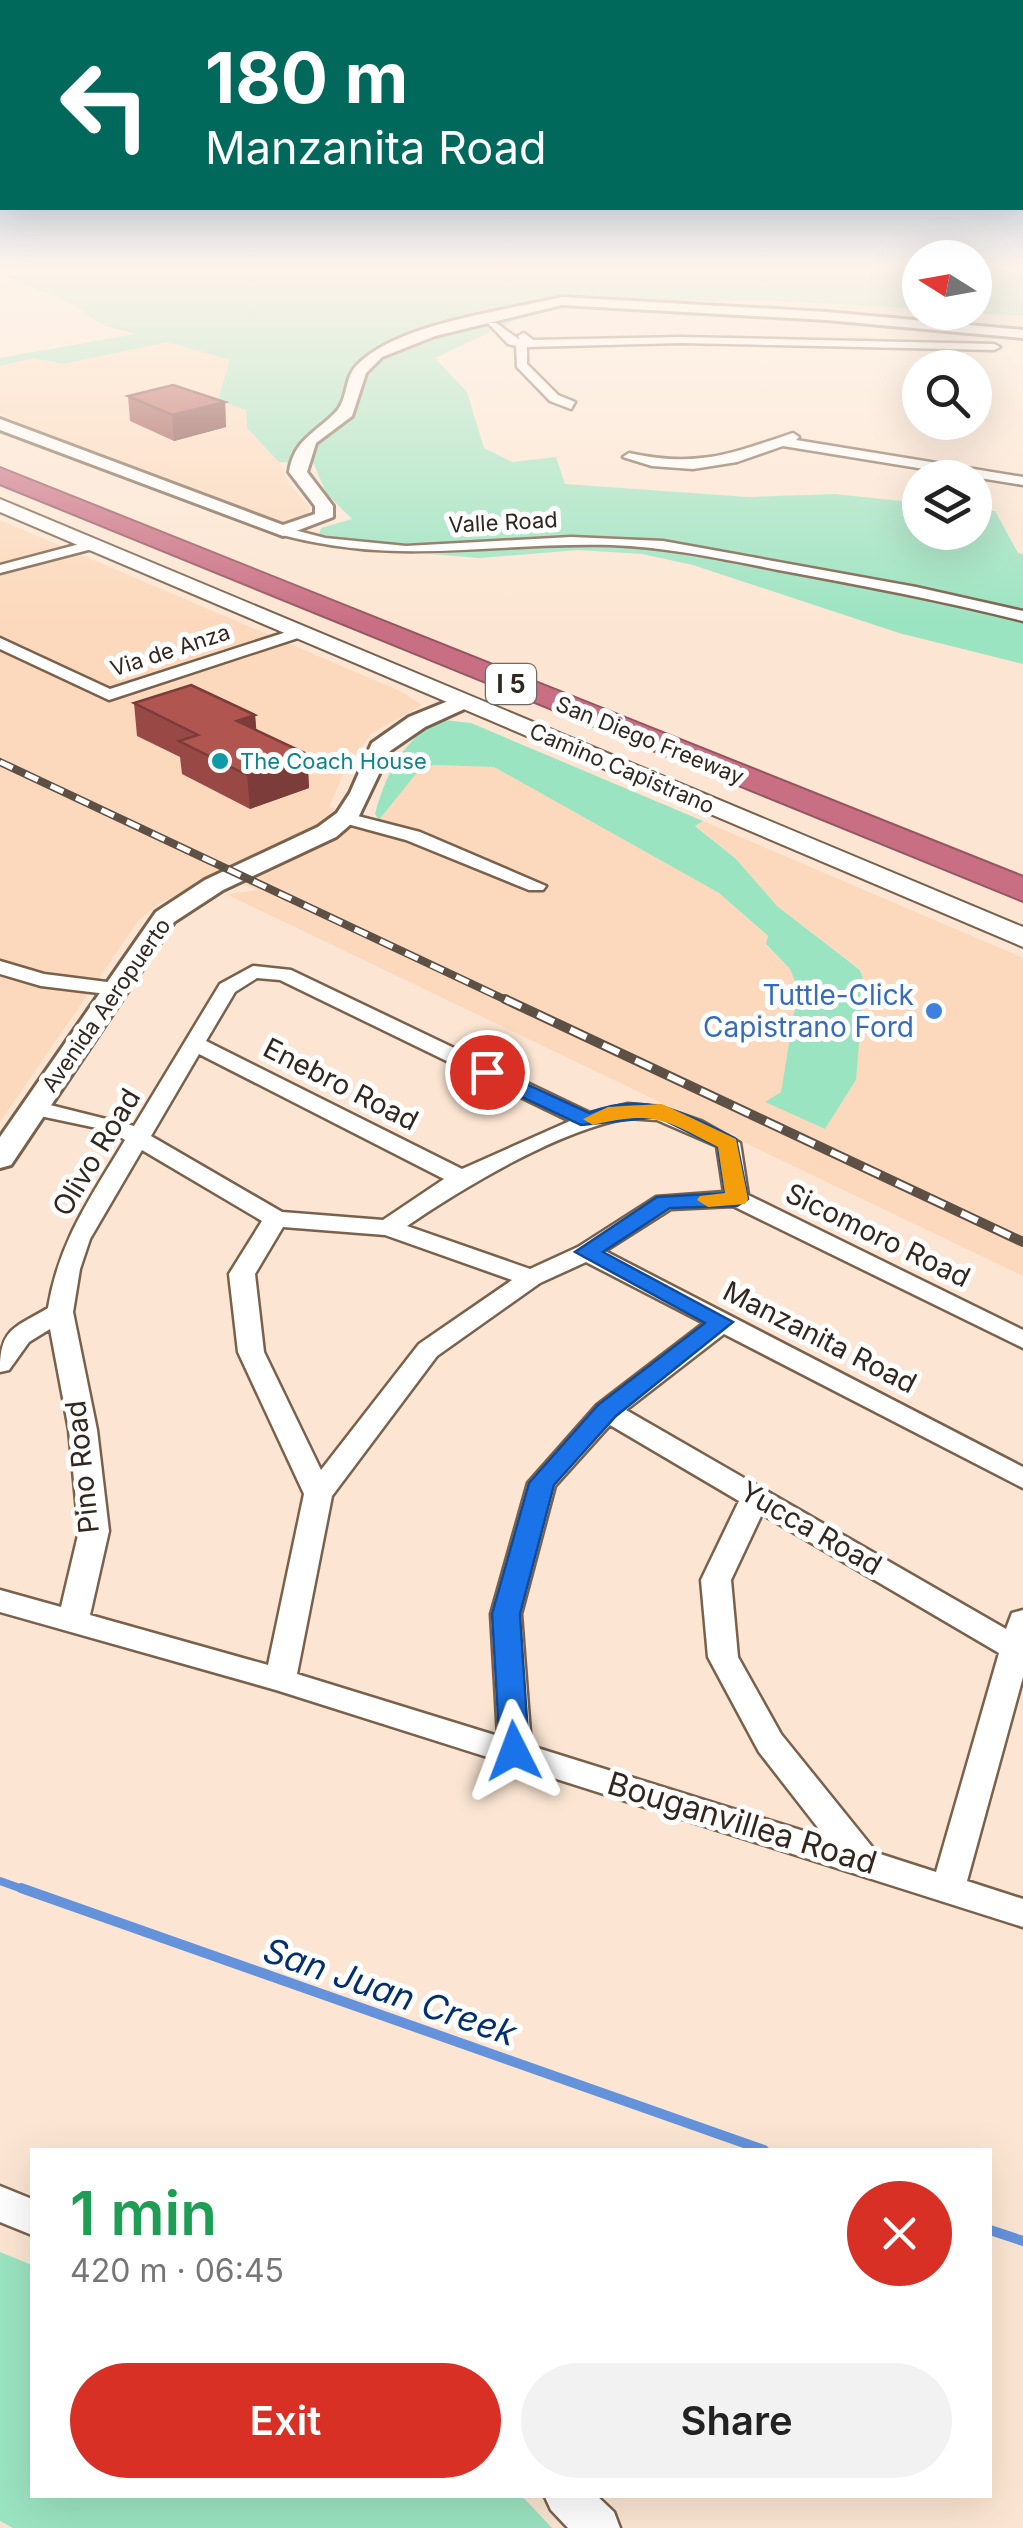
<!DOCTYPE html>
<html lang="en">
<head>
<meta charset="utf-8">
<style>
  body { margin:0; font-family:Inter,sans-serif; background:#f2f2f2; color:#222; height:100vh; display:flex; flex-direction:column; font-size:38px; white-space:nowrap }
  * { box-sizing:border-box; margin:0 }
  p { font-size:32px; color:#767676 }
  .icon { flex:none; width:55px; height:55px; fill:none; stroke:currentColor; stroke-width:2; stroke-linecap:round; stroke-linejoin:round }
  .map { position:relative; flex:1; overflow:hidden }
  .details { position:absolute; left:30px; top:2148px; width:962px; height:350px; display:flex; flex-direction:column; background:#fff; border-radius:0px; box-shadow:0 10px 40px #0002 }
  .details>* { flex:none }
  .top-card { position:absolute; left:0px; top:0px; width:1025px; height:210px; box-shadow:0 10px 40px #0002; background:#00695c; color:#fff; overflow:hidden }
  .needle { width:65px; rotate:281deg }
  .tools { position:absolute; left:902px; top:240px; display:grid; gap:20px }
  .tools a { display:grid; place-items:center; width:90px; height:90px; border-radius:50%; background:#fff; box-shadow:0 10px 40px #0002; font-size:50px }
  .pin { position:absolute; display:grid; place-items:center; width:85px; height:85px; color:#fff; margin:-42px; border:5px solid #fff; border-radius:50%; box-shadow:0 2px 10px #0007 }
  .me { position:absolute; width:110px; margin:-55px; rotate:357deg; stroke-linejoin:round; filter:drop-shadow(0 0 8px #0008) }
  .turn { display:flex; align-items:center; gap:35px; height:210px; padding:0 40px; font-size:45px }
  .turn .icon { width:130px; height:130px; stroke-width:2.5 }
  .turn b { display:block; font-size:70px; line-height:85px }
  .round { display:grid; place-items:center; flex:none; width:105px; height:105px; border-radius:52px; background:#f2f2f2 }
  .head { display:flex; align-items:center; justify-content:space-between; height:170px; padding:0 40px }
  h1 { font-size:60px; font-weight:600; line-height:75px; color:#1e9e55 }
  .button { display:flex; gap:20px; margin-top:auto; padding:20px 40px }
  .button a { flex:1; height:115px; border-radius:60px; background:#d93025; color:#fff; font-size:40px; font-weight:600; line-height:115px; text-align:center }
  .button a+a { background:#f2f2f2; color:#222 }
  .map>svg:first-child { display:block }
</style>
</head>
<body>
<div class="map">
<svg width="1023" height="2528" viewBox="0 0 1023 2528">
  <rect width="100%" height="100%" fill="#fce6d3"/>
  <!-- built -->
  <path fill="#fcd9bc" d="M168,342L230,360L249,416L247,428L279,462L289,483L310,508L307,516L296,524L282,523L123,466L0,414V366L34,358L63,364Z
    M0,520L400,691L422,705L371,734L345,770L329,807L379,820L415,774L433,765L494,767L719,893L768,937L766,945L790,969L798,989L781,1092L766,1102L824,1129L856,1080L861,970L777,906L736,859L695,825L703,821L1023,958V1276L232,897L227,894L257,890L219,873L160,903L139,920L0,1122Z"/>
  <!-- green -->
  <path fill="#9be4c1" d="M920,270V309L779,301H613L569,295L435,358L467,392L484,448L512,462L556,457L565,484L748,497L835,494L920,503V532H975V509L995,511L1018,553L1023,554V664L899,633L693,565L642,554L578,550L479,558L359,548L319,535L321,528L352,519L326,493L314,464L279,462L247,428L246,410L218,400L230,360L168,342L63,364L34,358L0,366V358L135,334L103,325L68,302L0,275V271Z
    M975,270H1023V316L973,313Z
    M444,720L471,723L703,821L695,826L736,859L777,906L860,970L864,983L856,1080L825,1129L765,1102L781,1092L798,989L790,969L766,944L768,936L719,893L494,767L433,765L415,775L379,820L375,814C385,776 404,735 444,720Z
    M0,2252L32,2265V2495H521L552,2528H13L0,2521Z"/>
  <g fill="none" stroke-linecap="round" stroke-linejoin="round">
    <!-- stream-far1 -->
    <path stroke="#6493dc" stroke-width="8" d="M0,1881L28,1891"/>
    <!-- stream -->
    <path stroke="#6493dc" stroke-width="10" d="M21,1888L764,2150
      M990,2230L1023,2241"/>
    <defs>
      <path id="minor" d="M488,323H496L520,340L518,336L524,333L533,340L681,337L994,344L1000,347L994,350L681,343L527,347V364L558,395L575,402L571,409L550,401L517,367L516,346L508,344Z
        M793,433L799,437L796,440L1023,477V485L783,446L737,462L693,469L652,466L623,457L629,453C697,468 730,454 793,433Z
        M283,527L325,538L406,546L571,537L663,541L916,587L1023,611V621C944,601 864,586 784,571C727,560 669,547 611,545C490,542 400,567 278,534V528Z
        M91,541L98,545L96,548L0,573V565Z
        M302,627L310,632L307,635L109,700L0,649V638L110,689Z
        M346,813L420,832L546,886L543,890H529L406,840L340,822V814Z
        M0,961L44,974L115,983L125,989L115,995L41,986L0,974Z
        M253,966L291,970L590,1113L628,1104L661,1107L701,1121L740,1143L748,1195L1023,1330V1348L733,1206L671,1209L605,1251L1023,1467V1488L724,1334L626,1410L1006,1629L1012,1613L1023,1610V1677L967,1881L1023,1899V1927L276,1690L0,1612V1590L61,1607L79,1531L69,1430L50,1329L29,1342L9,1370L0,1372C0,1328 13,1329 48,1308C59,1241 91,1197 125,1140L111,1131L26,1113L23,1108L34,1101L134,1126L220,984ZM257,978L280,980L570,1121L462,1169L206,1041L235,992ZM199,1054L444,1179L383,1220L282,1212L151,1136ZM628,1118L657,1120L717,1146L724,1192L656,1197L578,1247L530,1269L407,1226C464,1187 559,1130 628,1118ZM142,1150L262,1221L229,1274L238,1352L304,1494L268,1665L90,1615L109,1531L97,1430L73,1312L80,1269L90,1239ZM283,1227L385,1235L512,1280L419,1344L321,1470L264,1352L255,1274ZM586,1262L704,1323L597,1405L528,1483L491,1614L498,1736L297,1674L332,1496L437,1356L540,1283ZM610,1425L739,1501L701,1580L708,1657L759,1752L826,1838L531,1746L521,1614L555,1486ZM762,1514L999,1653L936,1872L877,1853L781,1734L738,1657L731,1580Z
        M0,2186L32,2199V2235L0,2222Z
        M544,2495H596L614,2512L620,2528H568L551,2510Z"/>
      <path id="tertiary" d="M562,297L826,312L1023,330V338L826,320L562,305L435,336L382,357L366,373L352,416L316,443L307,472L333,506V517L283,536L0,430V419L283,525L315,514V506L289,472C294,440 314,434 335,413C348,401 344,378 357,365C398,323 505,311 562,297Z
        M463,695L474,701L471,706L425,727L390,751L358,818L336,837L223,890L174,922L11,1165L0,1168V1137L156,912L205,880L318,827L337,813L350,793L372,743L409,717Z"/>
      <path id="secondary" d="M0,499L1023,927V947L0,512Z"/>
      <path id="motorway" d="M0,468L1023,877V901L0,484Z"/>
    </defs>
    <!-- minor casing -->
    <use href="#minor" stroke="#79614c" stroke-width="5"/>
    <!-- tertiary casing -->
    <use href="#tertiary" stroke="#79614c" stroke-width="6"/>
    <!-- secondary casing -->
    <use href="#secondary" stroke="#79614c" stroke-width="4"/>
    <!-- motorway casing -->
    <use href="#motorway" stroke="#945660" stroke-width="4"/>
    <!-- minor -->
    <use href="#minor" fill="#fff" fill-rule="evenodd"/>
    <!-- tertiary -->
    <use href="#tertiary" fill="#fff" fill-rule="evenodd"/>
    <!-- secondary -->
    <use href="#secondary" fill="#fff" fill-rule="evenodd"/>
    <!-- motorway -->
    <use href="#motorway" fill="#c96f84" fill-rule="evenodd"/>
    <defs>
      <path id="rail-far1" d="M0,762L510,1002"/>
      <path id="rail" d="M505,999L1023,1242"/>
    </defs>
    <!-- rail-far1 casing -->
    <use href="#rail-far1" stroke="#5d5044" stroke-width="8"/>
    <!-- rail casing -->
    <use href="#rail" stroke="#5d5044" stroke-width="10"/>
    <!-- rail-far1 -->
    <use href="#rail-far1" stroke="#fff" stroke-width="5" stroke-dasharray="14" stroke-linecap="butt"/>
    <!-- rail -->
    <use href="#rail" stroke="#fff" stroke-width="6" stroke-dasharray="18" stroke-linecap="butt"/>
  </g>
  <!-- wall -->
  <path fill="#984946" d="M128,396L225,402L226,427L174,441L130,421Z
    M134,703L255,715L256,730L307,754L309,788L250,809L182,774L180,757L137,736Z"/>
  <!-- shaded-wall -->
  <path fill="#7c3c39" d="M225,402L226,427L174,441L172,415Z
    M255,715L258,748L237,721Z
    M307,754L309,788L250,809L247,775Z"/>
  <!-- building -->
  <path fill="#b15551" stroke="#7c3c39" stroke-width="2.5" d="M173,385L225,402L172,415L128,396Z
    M191,685L255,715L237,721L307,754L247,775L179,741L198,735L134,703Z"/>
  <!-- sky -->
  <linearGradient id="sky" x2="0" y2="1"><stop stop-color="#73a7e3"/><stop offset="0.43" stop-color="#fef4eb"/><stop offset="1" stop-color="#fef4eb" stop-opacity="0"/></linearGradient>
  <rect width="1023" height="624" fill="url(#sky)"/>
  <!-- route -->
  <path fill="#1a73e8" stroke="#114b97" stroke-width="2.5" d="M487,1066L589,1113C646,1090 686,1114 736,1139L748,1199L737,1206L670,1208L603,1252L733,1322L616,1416L554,1485L520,1614L529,1751L525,1759H504L500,1751L492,1614L529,1483L598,1405L705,1323L575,1252L657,1197L725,1193L718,1147L658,1117L581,1125L480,1077L477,1072Z"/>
  <!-- slow -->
  <path fill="#f59e0b" d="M662,1104L736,1139L748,1199L745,1204L708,1207L697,1200L700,1196L725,1193L718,1147C666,1120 653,1110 593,1125L583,1119L608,1107Z"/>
  <!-- markers -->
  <circle fill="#0f9aa8" stroke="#fff" stroke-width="4" cx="220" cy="761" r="10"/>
  <circle fill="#3f7fe0" stroke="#fff" stroke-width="4" cx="934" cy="1011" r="10"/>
  <g text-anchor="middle" stroke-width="10" stroke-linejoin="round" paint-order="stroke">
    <!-- far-street labels -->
    <g font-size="22" fill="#32271e" stroke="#fff">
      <text transform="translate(503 522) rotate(-3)" y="8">Valle Road</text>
      <text transform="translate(170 650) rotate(-18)" y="8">Via de Anza</text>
      <text transform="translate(650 740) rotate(22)" y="8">San Diego Freeway</text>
      <text transform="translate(622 768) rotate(23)" y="8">Camino Capistrano</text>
      <text transform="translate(106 1005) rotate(-55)" y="8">Avenida Aeropuerto</text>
    </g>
    <!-- far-culture labels -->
    <g font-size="22" fill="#0d838f" stroke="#fff" text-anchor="start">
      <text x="240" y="769">The Coach House</text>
    </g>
    <!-- shield labels -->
    <rect fill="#fff" stroke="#706862" stroke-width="2.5" x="486" y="664" width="50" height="40" rx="8"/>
    <g font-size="25" font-weight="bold" fill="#32271e">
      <text x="511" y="693">I 5</text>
    </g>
    <!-- shop labels -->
    <g font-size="28" fill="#366cbe" stroke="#fff" text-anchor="end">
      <text x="914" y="1005">Tuttle-Click<tspan x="914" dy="32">Capistrano Ford</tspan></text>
    </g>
    <!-- street labels -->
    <g font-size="28" fill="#32271e" stroke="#fff">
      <text transform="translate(341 1084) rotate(27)" y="10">Enebro Road</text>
      <text transform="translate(96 1152) rotate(-59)" y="10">Olivo Road</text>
      <text transform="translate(878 1235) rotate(26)" y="10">Sicomoro Road</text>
      <text transform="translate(820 1337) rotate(27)" y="10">Manzanita Road</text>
      <text transform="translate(82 1467) rotate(-96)" y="10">Pino Road</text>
      <text transform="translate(811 1528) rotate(30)" y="10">Yucca Road</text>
    </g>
    <!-- near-street labels -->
    <g font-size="32" fill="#32271e" stroke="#fff">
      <text transform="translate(742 1823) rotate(17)" y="11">Bouganvillea Road</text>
    </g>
    <!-- near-water labels -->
    <g font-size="35" font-style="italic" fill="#022f6f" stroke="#fff">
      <text transform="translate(390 1992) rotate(19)" y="12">San Juan Creek</text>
    </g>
  </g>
</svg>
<div class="tools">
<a><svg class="needle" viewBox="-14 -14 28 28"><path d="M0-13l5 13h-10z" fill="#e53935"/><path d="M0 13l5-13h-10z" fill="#767676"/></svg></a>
<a><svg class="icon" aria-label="search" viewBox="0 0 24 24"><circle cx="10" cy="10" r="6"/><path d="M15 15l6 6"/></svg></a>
<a><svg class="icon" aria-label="layers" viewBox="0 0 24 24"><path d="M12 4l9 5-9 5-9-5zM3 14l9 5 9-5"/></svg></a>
</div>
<div class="pin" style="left:487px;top:1072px;background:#d93025"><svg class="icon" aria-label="arrive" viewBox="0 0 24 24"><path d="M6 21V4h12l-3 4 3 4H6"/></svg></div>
<svg class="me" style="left:514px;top:1751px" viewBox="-20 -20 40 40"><path d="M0-17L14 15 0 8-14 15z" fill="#1a73e8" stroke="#fff" stroke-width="4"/></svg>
<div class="top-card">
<div class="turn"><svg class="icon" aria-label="left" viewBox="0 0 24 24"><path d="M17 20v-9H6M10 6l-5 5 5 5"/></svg><div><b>180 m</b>Manzanita Road</div></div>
</div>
<section class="details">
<div class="head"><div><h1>1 min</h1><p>420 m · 06:45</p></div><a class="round" style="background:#d93025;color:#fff"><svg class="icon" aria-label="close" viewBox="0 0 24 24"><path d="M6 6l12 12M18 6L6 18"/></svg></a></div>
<div class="button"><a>Exit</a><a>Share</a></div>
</section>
</div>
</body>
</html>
